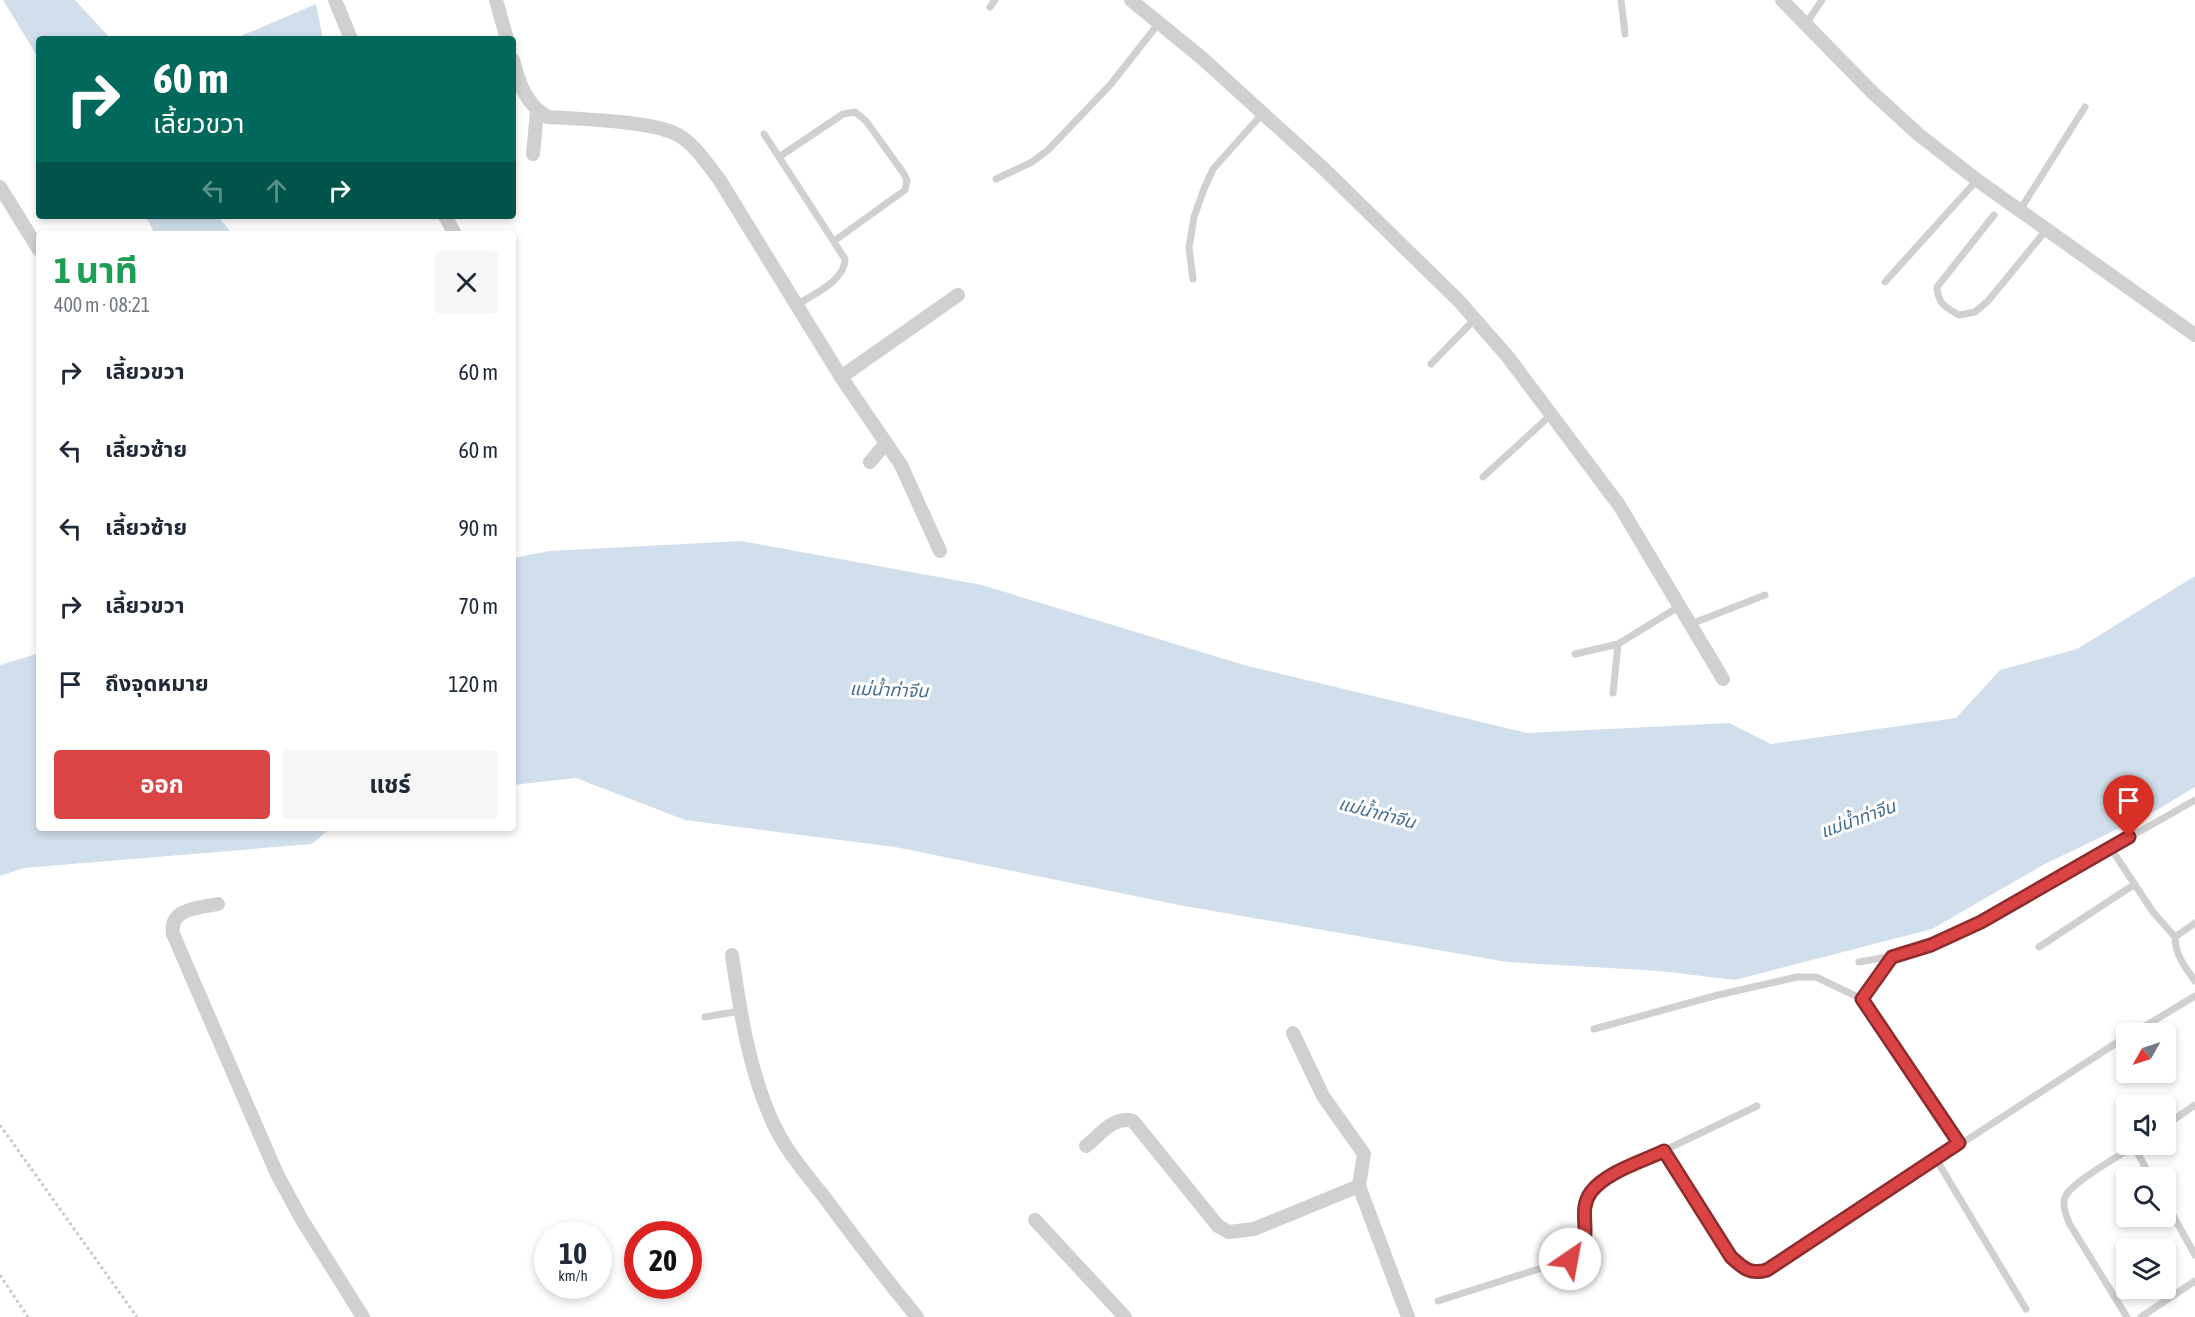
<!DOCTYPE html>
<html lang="th">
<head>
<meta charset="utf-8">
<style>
  body { margin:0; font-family:"Asap Condensed","Noto Sans Thai",sans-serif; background:#f6f6f7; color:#1f2937; height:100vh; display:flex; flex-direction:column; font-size:22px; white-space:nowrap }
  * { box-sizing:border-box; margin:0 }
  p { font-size:20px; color:#747a83 }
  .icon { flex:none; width:33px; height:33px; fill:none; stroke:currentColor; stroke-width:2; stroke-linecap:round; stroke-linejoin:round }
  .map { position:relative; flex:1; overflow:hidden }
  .side { position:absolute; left:36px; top:231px; width:480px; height:600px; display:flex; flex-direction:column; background:#fff; border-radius:6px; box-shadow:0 3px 9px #0003 }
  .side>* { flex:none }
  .banner { position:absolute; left:36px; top:36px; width:480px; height:183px; border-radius:6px; box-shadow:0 3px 9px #0003; background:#00695c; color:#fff; overflow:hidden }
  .needle { width:39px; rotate:231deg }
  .controls { position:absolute; left:2116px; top:1023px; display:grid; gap:12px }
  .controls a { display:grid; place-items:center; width:60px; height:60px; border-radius:6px; background:#fff; box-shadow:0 3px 9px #0003; font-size:30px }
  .speed { position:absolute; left:534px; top:1221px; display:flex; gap:12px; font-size:30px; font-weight:700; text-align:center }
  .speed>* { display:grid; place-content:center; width:78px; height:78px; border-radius:50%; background:#fff; box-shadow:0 3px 9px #0003; line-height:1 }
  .speed small { font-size:15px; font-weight:400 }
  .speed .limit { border:9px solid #d22; background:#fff; color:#111 }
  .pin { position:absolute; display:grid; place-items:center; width:51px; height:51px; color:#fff; margin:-62px -26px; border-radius:50% 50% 50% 0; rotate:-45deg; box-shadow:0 0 6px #0007 }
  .pin .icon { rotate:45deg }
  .me { position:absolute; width:66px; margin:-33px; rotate:33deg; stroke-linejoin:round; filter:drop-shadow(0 0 4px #0008) }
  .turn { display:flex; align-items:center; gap:21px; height:126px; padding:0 18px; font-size:27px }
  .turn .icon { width:78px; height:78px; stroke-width:2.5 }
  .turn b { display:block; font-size:42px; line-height:51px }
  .lanes { display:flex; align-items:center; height:57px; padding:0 18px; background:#0003; justify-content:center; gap:30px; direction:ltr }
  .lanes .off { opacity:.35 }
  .round { display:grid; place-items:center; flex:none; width:63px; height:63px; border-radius:6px; background:#f6f6f7 }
  .overview { display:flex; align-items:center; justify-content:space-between; height:102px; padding:0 18px }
  h1 { font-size:36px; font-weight:700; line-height:45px; color:#1e9e55 }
  .primary-button { display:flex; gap:12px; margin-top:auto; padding:12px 18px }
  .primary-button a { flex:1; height:69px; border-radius:6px; background:#da4445; color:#fff; font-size:24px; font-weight:700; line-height:69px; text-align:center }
  .primary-button a+a { background:#f6f6f7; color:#1f2937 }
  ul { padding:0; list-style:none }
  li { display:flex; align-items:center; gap:18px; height:78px; padding:0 18px }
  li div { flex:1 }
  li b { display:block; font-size:22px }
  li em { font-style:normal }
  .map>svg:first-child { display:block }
</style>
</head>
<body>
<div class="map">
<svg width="2195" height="1317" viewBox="0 0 2195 1317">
  <rect width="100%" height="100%" fill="#fff"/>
  <!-- water -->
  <path fill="#d1dfec" d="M3,0H75L111,39H39V59Z
    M316,4L323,39H234Z
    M146,216H218L232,234H155Z
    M741,541L982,585L1244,665L1527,733L1729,723L1771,744L1956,718L2000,670L2077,649L2195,576V787L2155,811L2043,865L1932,929L1735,980L1660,971L1507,962L1179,905L895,847L685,820L576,778L513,785V558L550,551Z
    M39,653V828H331L312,844L24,868L0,876V665Z"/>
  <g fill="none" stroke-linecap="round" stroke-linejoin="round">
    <!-- path -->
    <path stroke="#cacaca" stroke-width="3" stroke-dasharray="3 3" stroke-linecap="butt" d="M0,1125L137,1317
      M0,1275L28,1317"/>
    <!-- service -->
    <path stroke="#d0d0d0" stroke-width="7" d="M1621,0L1625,34
      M990,7L995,0
      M1805,25L1822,0
      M764,134L845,259C845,281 813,294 797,305
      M779,157L843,114L855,112L866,121L904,174L907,181L905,190L834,241
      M996,179L1032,162L1048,150L1111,84L1158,24
      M2020,210L2085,107
      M1994,215L1937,287C1938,304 1945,307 1959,315L1975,312L1988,301L2047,229
      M1193,279L1189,248L1194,217L1204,189L1213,169L1263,113
      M1885,282L1977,180
      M1431,364L1475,319
      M1483,477L1552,414
      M1691,624L1765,595
      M1575,654L1618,644L1680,606
      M1613,693L1618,644
      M2110,847L2153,912L2175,937
      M2195,923L2175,937C2175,955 2185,967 2195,981
      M2039,947L2135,884
      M1859,962L1892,956
      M1862,999L1892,956L1931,945L1981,922L2195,800
      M705,1017L740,1011
      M1594,1029L1718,995L1797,977H1816L1862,999L1959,1144
      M2132,1034L2195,996
      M1757,1106L1663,1151L1731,1257C1743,1268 1750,1275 1767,1270L2127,1036
      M2166,1125L2195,1105
      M2134,1146L2151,1178
      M1936,1159L2026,1309
      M2166,1203L2195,1255
      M1438,1301L1570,1259C1599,1239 1574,1215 1591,1192C1606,1172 1641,1162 1663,1151
      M2127,1317L2069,1223C2066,1214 2061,1204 2066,1195C2074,1181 2121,1155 2137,1144
      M2141,1317L2195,1281"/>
    <!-- minor -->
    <path stroke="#d0d0d0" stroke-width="14" d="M335,0L351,39
      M496,0L507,39
      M1131,0L1203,59L1324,169L1459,301L1508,357L1619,505L1723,679
      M1782,0L1872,92L1918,134L1977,180L2195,335
      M513,60C519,83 526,105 548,117C579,119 647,121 674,133C693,141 706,163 719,179L841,377L901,465L940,551
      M533,154L537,112
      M0,187L39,250
      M445,216L455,234
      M841,377L958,295
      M870,462L886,443
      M218,904C199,908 169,908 173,934L277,1174L302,1220L363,1317
      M732,955C740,1011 749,1071 773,1123C786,1151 806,1174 825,1198C855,1239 885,1278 917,1317
      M1293,1033L1323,1096L1364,1154L1359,1186
      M1086,1146C1100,1135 1114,1115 1133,1121L1218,1226L1229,1232L1254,1229L1359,1186L1408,1317
      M1035,1220L1125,1317"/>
  </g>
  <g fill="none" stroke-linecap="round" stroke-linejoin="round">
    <defs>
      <path id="route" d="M1570,1259C1599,1240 1574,1215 1591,1192C1606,1172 1641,1162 1664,1151L1731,1257C1743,1268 1750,1275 1767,1270L1959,1143L1862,999L1892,957L1931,945L1981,922L2129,837"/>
    </defs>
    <!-- route casing -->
    <use href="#route" stroke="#8e2c2d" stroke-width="15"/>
    <!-- route -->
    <use href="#route" stroke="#da4445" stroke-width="10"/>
  </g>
  <g text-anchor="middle" stroke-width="6" stroke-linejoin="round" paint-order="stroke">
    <!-- water labels -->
    <g font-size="18" font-style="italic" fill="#456e91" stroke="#fff">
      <text transform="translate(889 690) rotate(2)" y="6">แม่น้ำท่าจีน</text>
      <text transform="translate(1377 813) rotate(15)" y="6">แม่น้ำท่าจีน</text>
      <text transform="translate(1858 819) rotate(-20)" y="6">แม่น้ำท่าจีน</text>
    </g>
  </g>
</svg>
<div class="controls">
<a><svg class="needle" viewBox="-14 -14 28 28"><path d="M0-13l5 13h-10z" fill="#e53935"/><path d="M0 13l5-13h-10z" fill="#747a83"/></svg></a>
<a><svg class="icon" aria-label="sound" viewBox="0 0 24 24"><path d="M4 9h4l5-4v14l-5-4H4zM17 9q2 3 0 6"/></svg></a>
<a><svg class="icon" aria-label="search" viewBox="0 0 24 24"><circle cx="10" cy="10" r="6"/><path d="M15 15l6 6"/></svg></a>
<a><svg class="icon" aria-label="layers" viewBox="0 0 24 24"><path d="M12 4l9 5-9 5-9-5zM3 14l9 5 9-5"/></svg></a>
</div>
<div class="speed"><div>10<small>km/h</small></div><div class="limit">20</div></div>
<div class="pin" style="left:2129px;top:837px;background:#d93025"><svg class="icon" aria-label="arrive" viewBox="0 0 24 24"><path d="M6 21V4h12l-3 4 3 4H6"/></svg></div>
<svg class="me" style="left:1570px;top:1259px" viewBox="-20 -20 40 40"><circle r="19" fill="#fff"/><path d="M0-13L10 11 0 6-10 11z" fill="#da4445"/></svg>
<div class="banner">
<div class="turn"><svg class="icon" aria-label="right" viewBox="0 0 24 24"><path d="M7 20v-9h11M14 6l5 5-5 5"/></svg><div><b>60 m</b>เลี้ยวขวา</div></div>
<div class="lanes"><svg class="icon off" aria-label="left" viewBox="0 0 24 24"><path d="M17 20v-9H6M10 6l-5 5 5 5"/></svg><svg class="icon off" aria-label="ahead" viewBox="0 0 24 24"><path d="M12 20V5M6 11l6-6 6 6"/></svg><svg class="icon" aria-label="right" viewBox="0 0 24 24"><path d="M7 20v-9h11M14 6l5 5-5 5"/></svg></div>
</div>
<section class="side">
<div class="overview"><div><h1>1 นาที</h1><p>400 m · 08:21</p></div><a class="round"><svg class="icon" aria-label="close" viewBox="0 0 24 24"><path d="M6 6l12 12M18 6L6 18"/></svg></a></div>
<ul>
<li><svg class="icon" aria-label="right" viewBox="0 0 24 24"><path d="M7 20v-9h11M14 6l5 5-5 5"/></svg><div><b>เลี้ยวขวา</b></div><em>60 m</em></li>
<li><svg class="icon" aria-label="left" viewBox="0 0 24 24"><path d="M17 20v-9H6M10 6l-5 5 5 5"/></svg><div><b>เลี้ยวซ้าย</b></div><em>60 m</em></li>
<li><svg class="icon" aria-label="left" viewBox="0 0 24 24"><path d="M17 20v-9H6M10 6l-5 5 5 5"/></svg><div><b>เลี้ยวซ้าย</b></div><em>90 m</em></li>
<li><svg class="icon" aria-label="right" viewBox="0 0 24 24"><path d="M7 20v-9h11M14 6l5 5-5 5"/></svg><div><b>เลี้ยวขวา</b></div><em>70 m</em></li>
<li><svg class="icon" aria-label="arrive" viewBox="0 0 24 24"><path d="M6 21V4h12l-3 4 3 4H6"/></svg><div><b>ถึงจุดหมาย</b></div><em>120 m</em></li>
</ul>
<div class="primary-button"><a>ออก</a><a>แชร์</a></div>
</section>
</div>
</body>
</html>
